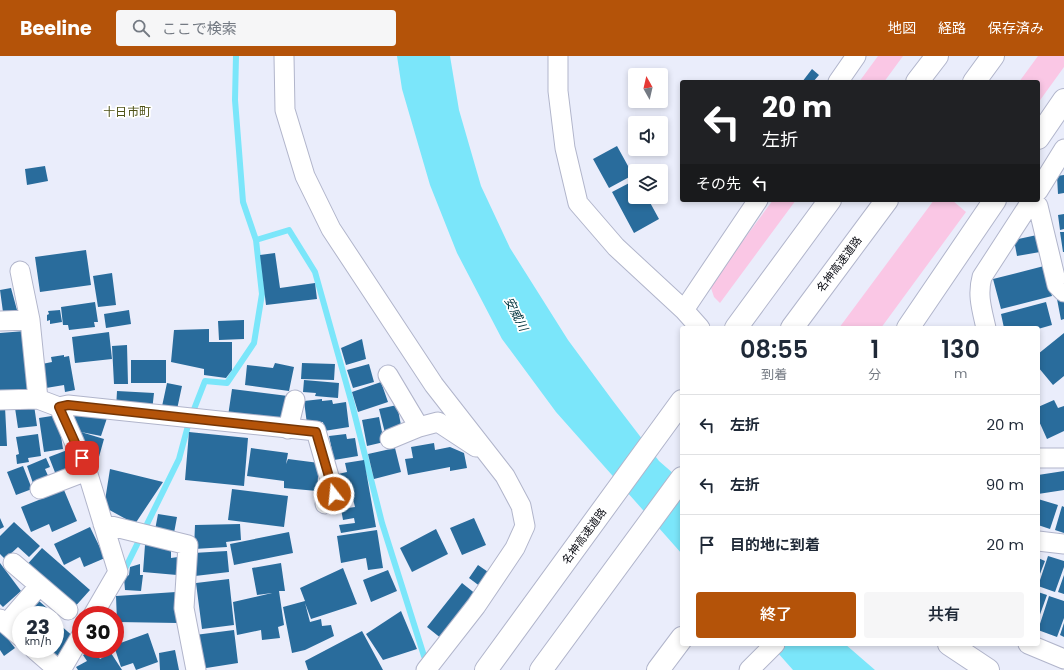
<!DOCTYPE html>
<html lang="ja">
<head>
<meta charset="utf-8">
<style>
  body { margin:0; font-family:Poppins,"Noto Sans JP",sans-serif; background:#f6f6f7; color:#1f2937; height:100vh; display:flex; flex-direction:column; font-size:15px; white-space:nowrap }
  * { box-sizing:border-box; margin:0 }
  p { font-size:13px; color:#747a83 }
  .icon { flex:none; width:22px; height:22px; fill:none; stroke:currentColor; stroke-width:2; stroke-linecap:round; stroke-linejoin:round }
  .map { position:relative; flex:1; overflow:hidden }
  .panel { position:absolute; left:680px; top:270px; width:360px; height:320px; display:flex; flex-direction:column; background:#fff; border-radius:4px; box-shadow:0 2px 6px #0003 }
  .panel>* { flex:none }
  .hud { position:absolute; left:680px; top:24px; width:360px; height:122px; border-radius:4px; box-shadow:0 2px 6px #0003; background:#202124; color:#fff; overflow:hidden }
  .needle { width:26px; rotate:352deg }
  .fabs { position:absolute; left:628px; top:12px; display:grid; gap:8px }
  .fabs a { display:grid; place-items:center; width:40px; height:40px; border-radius:4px; background:#fff; box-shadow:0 2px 6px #0003; font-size:20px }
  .speed { position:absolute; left:12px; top:550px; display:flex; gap:8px; font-size:20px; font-weight:700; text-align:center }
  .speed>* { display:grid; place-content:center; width:52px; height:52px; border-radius:50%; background:#fff; box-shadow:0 2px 6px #0003; line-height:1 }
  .speed small { font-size:10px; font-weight:400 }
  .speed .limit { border:6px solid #d22; background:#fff; color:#111 }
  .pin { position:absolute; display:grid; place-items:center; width:34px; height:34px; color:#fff; margin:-17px; border-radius:8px; box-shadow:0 2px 6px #0006 }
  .me { position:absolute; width:44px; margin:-22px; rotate:344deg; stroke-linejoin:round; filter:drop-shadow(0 0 3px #0008) }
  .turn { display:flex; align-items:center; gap:14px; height:84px; padding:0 16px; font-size:18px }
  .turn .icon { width:52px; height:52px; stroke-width:2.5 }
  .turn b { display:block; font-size:28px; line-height:34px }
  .then { display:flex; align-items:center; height:38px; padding:0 16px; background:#0003; gap:8px; font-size:15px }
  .eta { display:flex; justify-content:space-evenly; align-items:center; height:68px; text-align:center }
  .eta b { font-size:24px; font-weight:600; line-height:28px }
  .button { display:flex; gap:8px; margin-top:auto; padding:8px 16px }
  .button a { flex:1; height:46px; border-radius:4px; background:#b45309; color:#fff; font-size:16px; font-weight:600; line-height:46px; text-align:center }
  .button a+a { background:#f6f6f7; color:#1f2937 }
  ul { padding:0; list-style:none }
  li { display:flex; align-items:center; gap:12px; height:60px; padding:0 16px; border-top:1px solid #e0e1e3 }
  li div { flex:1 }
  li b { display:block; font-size:15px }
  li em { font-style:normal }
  header { display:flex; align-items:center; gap:24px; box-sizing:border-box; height:56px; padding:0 20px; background:#b45309; color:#fff }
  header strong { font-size:19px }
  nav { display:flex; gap:22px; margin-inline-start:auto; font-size:14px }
  .search { width:280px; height:36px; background:#f6f6f7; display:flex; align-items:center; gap:10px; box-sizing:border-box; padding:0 14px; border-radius:4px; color:#747a83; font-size:15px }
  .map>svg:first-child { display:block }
</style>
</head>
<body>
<header>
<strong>Beeline</strong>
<div class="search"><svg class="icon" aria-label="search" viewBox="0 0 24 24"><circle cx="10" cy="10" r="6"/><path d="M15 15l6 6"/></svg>ここで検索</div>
<nav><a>地図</a><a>経路</a><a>保存済み</a></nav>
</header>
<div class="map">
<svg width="1064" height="614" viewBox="0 0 1064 614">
  <rect width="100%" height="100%" fill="#eaedfb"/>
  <!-- green -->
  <path fill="#fac7e5" d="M878,0H903L884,26H859Z
    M1038,0H1064V11L1038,47V26H1019Z
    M773,144H796L720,247L714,241L710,229Z
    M934,144H952L966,156L881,272H839Z"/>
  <!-- water -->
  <path fill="#7be6fa" d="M397,0H450L459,54L481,130L510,192L568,284L613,345L659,405L682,425V498L556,356L502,283L457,197L430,129L402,33Z
    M770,588H845L875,614H793Z"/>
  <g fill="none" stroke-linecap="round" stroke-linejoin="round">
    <!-- stream -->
    <path stroke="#7be6fa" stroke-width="6" d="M256,184L289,174L315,216L352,348L382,467L424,600
      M123,517L179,403L189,366L205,325L227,327L254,287L262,238L256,184L243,146L235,44L236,0"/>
  </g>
  <!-- building -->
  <path fill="#296c9c" d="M812,13L819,19L813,26H802Z
    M617,90L633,119L609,132L593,103Z
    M45,110L48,125L27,129L25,113Z
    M1064,119V137L1058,138L1057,120Z
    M635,124V141H647L659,163L634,177L612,136Z
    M1064,158V173L1060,174L1058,159Z
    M1060,176H1064V196H1063Z
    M1037,179L1040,196L1017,200L1014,184Z
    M86,194L91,229L40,236L35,201Z
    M275,197L280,232L315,227L317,243L266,249L260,199Z
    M1044,210L1052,240L1001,253L993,223Z
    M112,217L116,249L98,251L93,220Z
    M11,232L17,254L3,256L0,234Z
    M1064,242V263L1061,264L1057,243Z
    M95,246L98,266H94L95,271L69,274L68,269H63L61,251Z
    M1046,246L1052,269L1038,273L1004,272L1001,258Z
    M60,254L62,266L50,268V264L47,265V259L49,258L48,255Z
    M129,254L131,268L106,272L104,258Z
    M244,264V283L219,284L218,265Z
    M209,273V286H232V314L226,322L204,319V313L171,306L174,274Z
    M25,275L31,333L0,335V277Z
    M109,276L112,303L75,307L72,281Z
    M1064,277V320L1053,329L1038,311V298Z
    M362,283L366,303L346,309L341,292Z
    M127,289L128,328H114L112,290Z
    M64,299V301L69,300L75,334L65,336L64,329L46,332L42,308L52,306L51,301Z
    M131,304H166V327H131Z
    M275,307L294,311L289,335L245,329L247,309L273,312Z
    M302,307L335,308L334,324L301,323Z
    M369,308L374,326L353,332L347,314Z
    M304,324L339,327L338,342L315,340L316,337L303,336Z
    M381,326L388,346L358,356L352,336Z
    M167,327L182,330L176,358L161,355Z
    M232,333L288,340L285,367L228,360Z
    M117,335L154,337L152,355L116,353Z
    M322,343V345L332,344L333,348L346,346L349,371L324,375L323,366L307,368L304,345Z
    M1054,344L1058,352L1064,350V375L1047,383L1038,363V351Z
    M34,349L37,370L18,372L15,352Z
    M397,349L402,374L385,377L379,353Z
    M0,351H5L7,390H0Z
    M70,356L108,359L101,380L76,375Z
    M58,359L63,393L44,396L39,362Z
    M379,361L384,386L367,390L362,364Z
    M81,376L104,383L97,408L88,404L81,388Z
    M189,376L248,382L244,430L185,424Z
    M38,378L41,400L28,402L29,406L17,408L16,399L19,398L16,381Z
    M346,378L347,383L355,382L358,400L334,404L329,380Z
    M434,387L435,394L450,391L464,397L467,412L450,415V411L408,419L405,403L413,402L411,391Z
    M251,392L288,397L286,408L288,403L319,407L317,435L284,432V425L247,420Z
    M395,392L401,416L374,423L368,398Z
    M70,393L73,402L69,403L72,411L56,419L49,401Z
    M46,402L50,411L45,413L50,424L34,430L27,410Z
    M364,404L376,471L341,477L339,469L355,467L354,462L343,464L341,453L355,451L353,443L343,444L342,437L351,436L349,425L340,427L338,418L347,416L345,407Z
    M23,410L32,433L16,439L7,416Z
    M110,413L163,426L135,468L104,451Z
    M1064,415V434L1038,438V419Z
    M232,433L288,440L284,471L228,464Z
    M64,434L77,465L52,476L49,468L31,476L21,451Z
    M1038,443L1058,449L1050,473L1038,469Z
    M1062,450L1064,451V477L1055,474Z
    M158,458L177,461L174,477L155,474Z
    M0,462L4,471L0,473Z
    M474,462L486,489L462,499L450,472Z
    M14,466L40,490L29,501L18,491L5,503L0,498V480Z
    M240,468L241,484L226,486L227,491L194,493L195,469Z
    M90,471L105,502L84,511L80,501L64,509L54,488Z
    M436,473L448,498L412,516L400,492Z
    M377,474L383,512L368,514L366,502L341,507L337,480Z
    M289,476L293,497L234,509L230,488Z
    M171,488V502L178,501L177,519L143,516L145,489Z
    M42,492L90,534L72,554L24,512Z
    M227,495L229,516L195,520L193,497Z
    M1048,500L1064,505V511L1055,536L1038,530Z
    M1038,502L1045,505L1038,523Z
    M0,507L21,535L3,551L0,548Z
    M281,507L285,535H279L284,569L278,571L280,582L262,584L261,574L237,579L233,546L272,537L257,539L252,512Z
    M140,508V519H143L141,535L125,534L124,522L129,519L130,511Z
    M478,509L491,518L481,531L469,522Z
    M343,512L357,548L311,563L305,547L310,566L321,563L322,570L331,569L334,580L305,594L292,597L283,551L305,545L300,532Z
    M388,514L397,535L371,546L363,524Z
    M1064,519V538L1058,536Z
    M229,523L234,569L202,573L196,527Z
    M462,527L477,539L442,583L427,571Z
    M176,536L178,567L117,566L116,540Z
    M1038,536L1047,539L1038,564Z
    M1049,540L1064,545V562L1057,581L1038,574Z
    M39,545L55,559H26Z
    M401,555L417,593L383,604L366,578Z
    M115,565L119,568L115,573Z
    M1064,567V581L1060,579Z
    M59,568L75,582L59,601L50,593H55V572Z
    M0,573L15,592L4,600L0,594Z
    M234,574L238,607L200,613L195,579Z
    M362,575L383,614H308L305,605Z
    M148,577L158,606L136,614L133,607L121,611L115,593V589Z
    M93,593L100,603L111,597L122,614H78L76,611L87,605L83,599Z
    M175,594L179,614H160L159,597Z"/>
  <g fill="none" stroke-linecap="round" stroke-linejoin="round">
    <defs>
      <path id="street" d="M284,0L285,54L305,120L331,173L434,329L505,420L521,450L525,470L515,492L476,550L426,614
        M558,0V35L565,92L578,147L616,191L684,254L700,272
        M838,26L856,0
        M1038,135L1064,93
        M1033,144L1038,150L1057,229L1064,236
        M684,254L758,144
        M0,265L30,264
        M986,272C982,254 977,239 982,221L1032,144
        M388,319L419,371L438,366L476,391
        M38,343L59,351L68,349L316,375L334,438L325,448
        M0,344L38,343L30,264L20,215
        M59,351L87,415L118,516L93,559
        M288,373L295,344
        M390,383L419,371
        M1038,402H1064
        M40,433L87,415
        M103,468L188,489L184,552L196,614
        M1038,485L1064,488
        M13,507L68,554
        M0,563L21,581
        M6,568L39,530
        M1028,588L1064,603
        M34,593L58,614
        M61,614L81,580
        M749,614L775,588"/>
      <path id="secondary" d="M1038,82L1064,44
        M908,272L995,144
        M949,588L988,614
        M658,614L682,582"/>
      <path id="highway" d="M917,26L937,0
        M974,26L993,0
        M736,272L830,144
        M792,272L887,144
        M486,614L682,345
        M541,614L682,422"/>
    </defs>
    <!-- street casing -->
    <use href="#street" stroke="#b1b5cb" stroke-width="21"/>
    <!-- secondary casing -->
    <use href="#secondary" stroke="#b1b5cb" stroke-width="24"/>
    <!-- highway casing -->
    <use href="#highway" stroke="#b1b5cb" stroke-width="24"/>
    <!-- street -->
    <use href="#street" stroke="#fff" stroke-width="19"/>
    <!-- secondary -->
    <use href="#secondary" stroke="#fff" stroke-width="22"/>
    <!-- highway -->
    <use href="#highway" stroke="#fff" stroke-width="22"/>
  </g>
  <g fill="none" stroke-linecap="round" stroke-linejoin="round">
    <defs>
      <path id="route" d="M82,402L59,351L68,349L316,376L334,438"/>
    </defs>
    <!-- route casing -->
    <use href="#route" stroke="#753606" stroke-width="10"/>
    <!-- route -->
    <use href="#route" stroke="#b45309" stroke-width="7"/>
  </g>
  <g text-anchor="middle" stroke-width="3.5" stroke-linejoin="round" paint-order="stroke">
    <!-- street labels -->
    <g font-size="11" fill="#0b0c13" stroke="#fff">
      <text transform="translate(839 208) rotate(-53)" y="4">名神高速道路</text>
      <text transform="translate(584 480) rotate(-54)" y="4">名神高速道路</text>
    </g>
    <!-- neighbourhood labels -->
    <g font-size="12" fill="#4e5217" stroke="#fff">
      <text x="127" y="60">十日市町</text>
    </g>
    <!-- water labels -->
    <g font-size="12" font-style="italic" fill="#00343d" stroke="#fff">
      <text transform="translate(516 258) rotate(63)" y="4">安威川</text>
    </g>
  </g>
</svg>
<div class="fabs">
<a><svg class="needle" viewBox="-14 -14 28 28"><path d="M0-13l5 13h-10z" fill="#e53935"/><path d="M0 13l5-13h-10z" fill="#747a83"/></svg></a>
<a><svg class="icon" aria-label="sound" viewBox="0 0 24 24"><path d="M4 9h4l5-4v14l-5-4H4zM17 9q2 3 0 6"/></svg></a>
<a><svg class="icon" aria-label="layers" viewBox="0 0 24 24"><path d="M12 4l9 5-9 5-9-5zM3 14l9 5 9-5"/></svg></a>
</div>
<div class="speed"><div>23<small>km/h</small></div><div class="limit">30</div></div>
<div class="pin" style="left:82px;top:402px;background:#d93025"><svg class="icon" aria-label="arrive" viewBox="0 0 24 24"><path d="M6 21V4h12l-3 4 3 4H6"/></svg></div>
<svg class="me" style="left:334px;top:438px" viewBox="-20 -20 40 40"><circle r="17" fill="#b45309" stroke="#fff" stroke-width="3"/><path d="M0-11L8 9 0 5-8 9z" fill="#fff"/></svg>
<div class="hud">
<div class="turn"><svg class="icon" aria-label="left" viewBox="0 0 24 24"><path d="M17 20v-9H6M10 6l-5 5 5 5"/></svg><div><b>20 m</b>左折</div></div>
<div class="then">その先<svg class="icon" aria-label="left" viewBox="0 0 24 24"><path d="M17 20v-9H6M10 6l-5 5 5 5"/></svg></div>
</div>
<section class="panel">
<div class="eta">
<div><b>08:55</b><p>到着</p></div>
<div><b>1</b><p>分</p></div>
<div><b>130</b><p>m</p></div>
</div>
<ul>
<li><svg class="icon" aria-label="left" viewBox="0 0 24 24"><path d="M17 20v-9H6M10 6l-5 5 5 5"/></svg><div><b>左折</b></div><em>20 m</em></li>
<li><svg class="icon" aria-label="left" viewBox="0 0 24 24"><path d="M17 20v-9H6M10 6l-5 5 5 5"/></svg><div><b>左折</b></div><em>90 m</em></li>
<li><svg class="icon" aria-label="arrive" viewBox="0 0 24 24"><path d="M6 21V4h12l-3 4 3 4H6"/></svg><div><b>目的地に到着</b></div><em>20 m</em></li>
</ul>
<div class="button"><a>終了</a><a>共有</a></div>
</section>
</div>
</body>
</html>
